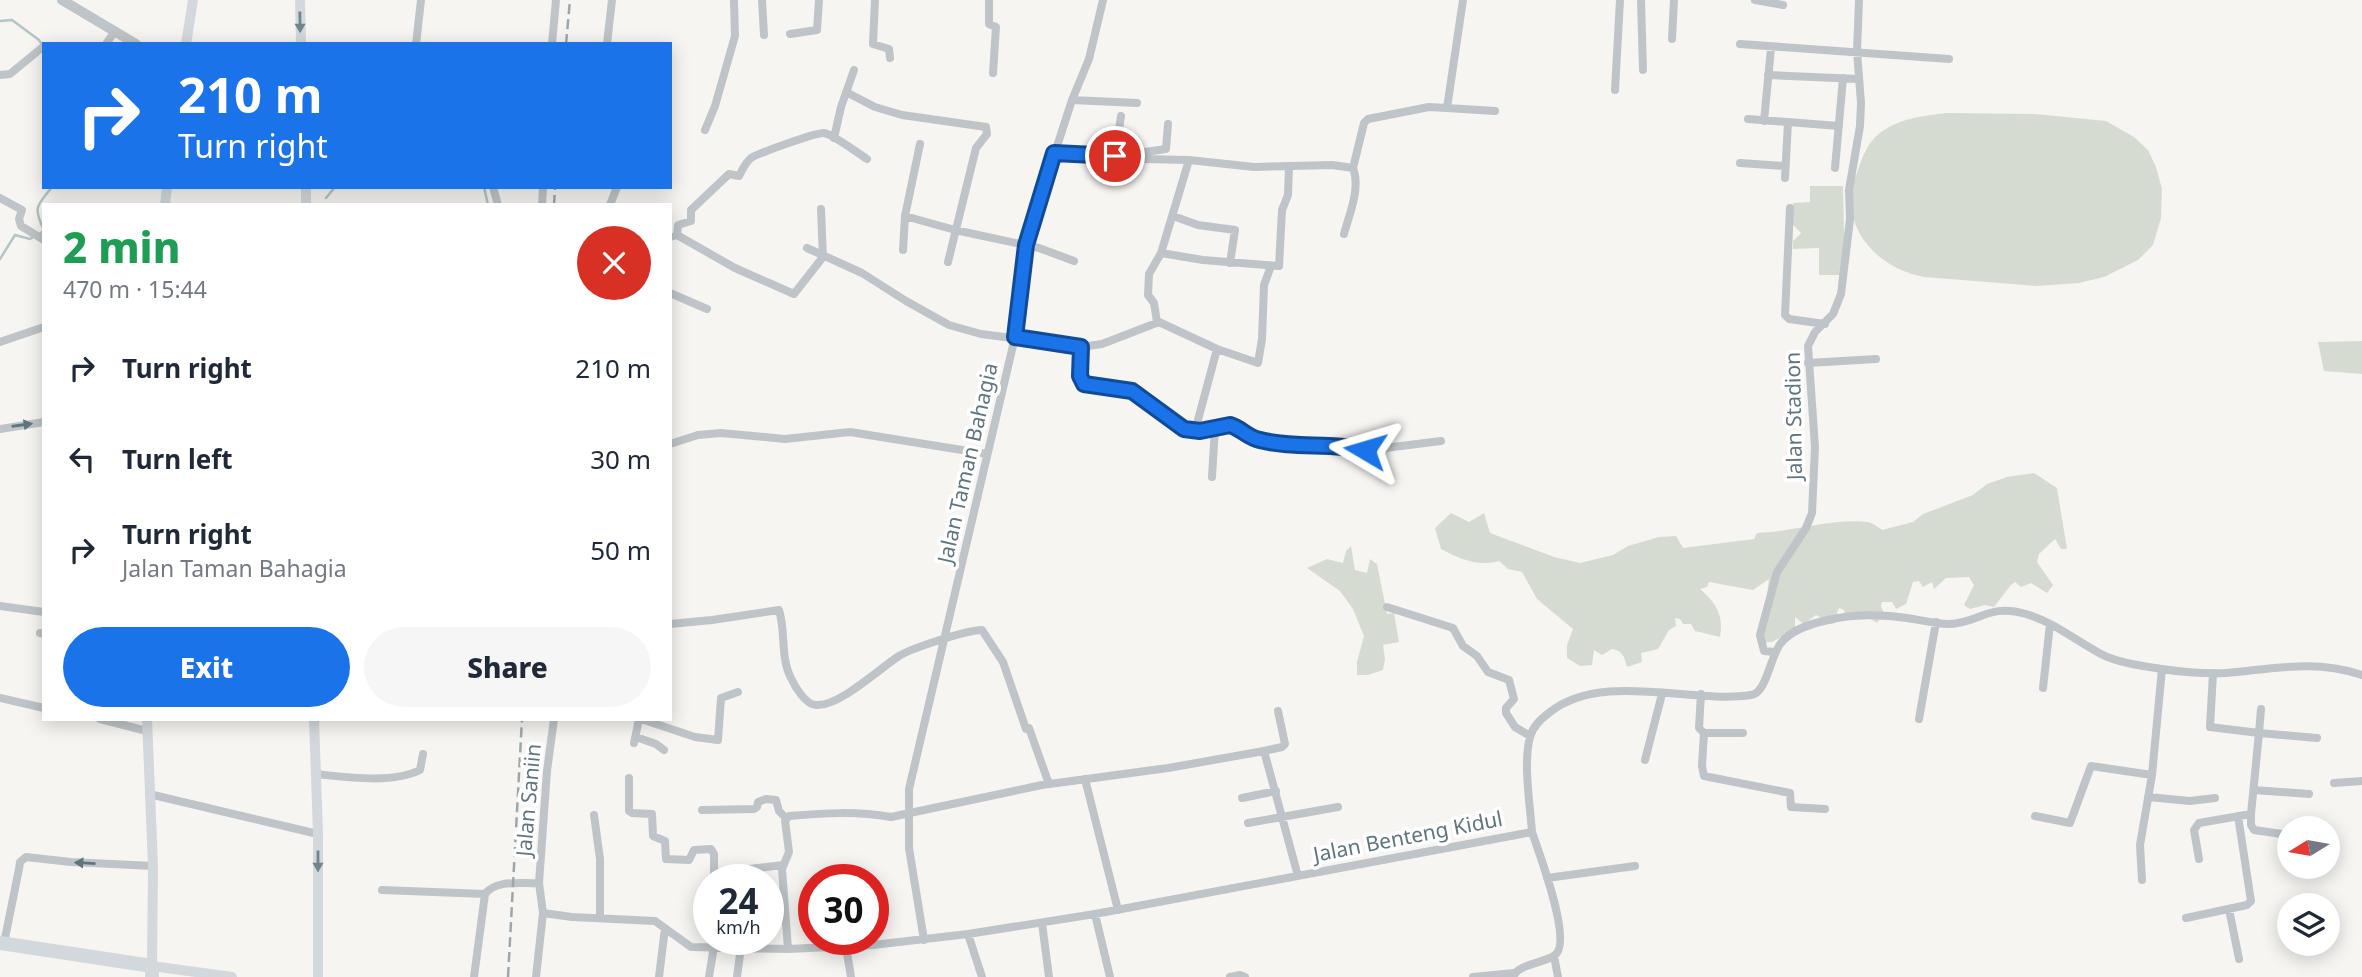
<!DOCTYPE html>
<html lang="en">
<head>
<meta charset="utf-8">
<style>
  body { margin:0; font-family:"Noto Sans",sans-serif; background:#f6f6f7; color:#1f2937; height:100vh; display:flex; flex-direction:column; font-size:26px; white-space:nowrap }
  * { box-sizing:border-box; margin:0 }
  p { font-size:23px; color:#747a83 }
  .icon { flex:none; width:38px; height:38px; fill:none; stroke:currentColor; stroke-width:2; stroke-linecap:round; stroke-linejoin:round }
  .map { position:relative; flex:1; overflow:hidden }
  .panel { position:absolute; left:42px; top:203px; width:630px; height:518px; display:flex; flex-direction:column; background:#fff; border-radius:0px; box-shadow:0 4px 18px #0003 }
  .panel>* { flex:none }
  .hud { position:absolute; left:42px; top:42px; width:630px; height:147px; border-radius:0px; box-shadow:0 4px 18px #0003; background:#1a73e8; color:#fff; overflow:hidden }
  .needle { width:46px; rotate:259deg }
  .fabs { position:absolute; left:2277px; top:816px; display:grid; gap:14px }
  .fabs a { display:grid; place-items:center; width:63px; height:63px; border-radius:50%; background:#fff; box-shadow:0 4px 18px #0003; font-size:35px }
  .speed { position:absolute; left:693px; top:864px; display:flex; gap:14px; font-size:35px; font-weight:700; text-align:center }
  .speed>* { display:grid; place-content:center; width:91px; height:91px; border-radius:50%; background:#fff; box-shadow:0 4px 18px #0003; line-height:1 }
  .speed small { font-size:18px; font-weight:400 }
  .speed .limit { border:10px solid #d22; background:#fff; color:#111 }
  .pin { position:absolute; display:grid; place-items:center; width:60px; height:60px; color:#fff; margin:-30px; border:4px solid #fff; border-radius:50%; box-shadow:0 2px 7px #0007 }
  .me { position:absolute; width:77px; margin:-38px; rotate:277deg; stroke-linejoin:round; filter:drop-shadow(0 0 5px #0008) }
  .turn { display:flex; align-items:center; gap:24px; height:147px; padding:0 21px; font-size:32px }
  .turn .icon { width:91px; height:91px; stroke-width:2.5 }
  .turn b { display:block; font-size:49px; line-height:60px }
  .round { display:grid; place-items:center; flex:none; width:74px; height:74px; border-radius:37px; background:#f6f6f7 }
  .overview { display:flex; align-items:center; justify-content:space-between; height:119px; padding:0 21px }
  h1 { font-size:42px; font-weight:800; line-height:52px; color:#1e9e55 }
  .primary-button { display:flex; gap:14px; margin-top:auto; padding:14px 21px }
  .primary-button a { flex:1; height:80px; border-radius:42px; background:#1a73e8; color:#fff; font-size:28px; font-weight:800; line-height:80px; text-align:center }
  .primary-button a+a { background:#f6f6f7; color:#1f2937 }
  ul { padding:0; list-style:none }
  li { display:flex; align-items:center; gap:21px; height:91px; padding:0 21px }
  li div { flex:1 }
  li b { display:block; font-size:26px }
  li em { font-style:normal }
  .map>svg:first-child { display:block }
</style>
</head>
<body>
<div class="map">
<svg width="2362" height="977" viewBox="0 0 2362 977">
  <rect width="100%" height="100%" fill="#f6f5f2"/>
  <!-- green -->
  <path fill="#d6dbd1" d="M1947,113L2035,114L2106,121L2134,137L2148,150L2156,167L2162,189L2161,218L2153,245L2138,260L2104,277L2079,283L2036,286L1924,277C1886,270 1853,242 1850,201C1849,191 1855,179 1858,170C1862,157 1869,141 1880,133C1900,118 1923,116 1947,113Z
    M1810,186H1843L1845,275H1819V248L1793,249V241L1801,233L1793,225V203L1810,202Z
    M2362,341V374L2324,371L2318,342Z
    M2034,473L2057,488L2067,549H2061L2055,539L2039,554L2037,562L2053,585L2047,593L2031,583L2021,587L2015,582L2011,585L1994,607L1985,605L1970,609L1964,605L1974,585L1969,577L1946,578L1934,589L1932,582L1923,587L1919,581L1913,582L1906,604L1896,609L1892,602H1882L1881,606L1884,613L1877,623L1861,613H1853L1846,621L1844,610L1839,608L1837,613L1839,621L1832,624L1816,615L1804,624L1795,617V629L1772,642L1761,643L1769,579L1753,590L1709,582L1707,587L1700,589C1716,603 1724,615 1720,637L1695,631L1691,624H1683L1680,619L1675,618L1676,626L1669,630L1658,649L1641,653L1642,662L1627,667C1624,656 1623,651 1612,649L1602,655L1594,650L1592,665L1580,666L1567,658V645L1573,629L1537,599L1522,572L1508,569L1499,561C1478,567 1460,559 1441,549L1435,528L1451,513L1469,522L1484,513L1490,533L1554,557L1580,563L1613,555L1628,546L1659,537L1676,536L1683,548L1754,539L1757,533C1794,532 1831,518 1868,522C1873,523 1878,527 1882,530L1913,522L1923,514L1973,495L1987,484L2007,477Z
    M1351,546L1355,570L1367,573L1370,559L1377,564L1387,614L1394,613L1399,642L1383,645L1385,659L1383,670L1368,675H1357V662L1364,636L1353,609L1340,591L1307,568L1327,559L1343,563L1346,551Z"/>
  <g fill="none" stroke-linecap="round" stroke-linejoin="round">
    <!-- stream -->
    <path stroke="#b3c5c6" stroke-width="2.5" d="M0,21L12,20L39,40L43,46
      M484,187L488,205
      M326,198L335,187
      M44,230C32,206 38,205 52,187
      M0,259L15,235L30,239L44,231"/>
    <!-- minor -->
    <path stroke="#bec4c7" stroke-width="8" d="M762,0L764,35
      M875,0L873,44L889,49L890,58
      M989,0V24L996,27L993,73
      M1641,0L1643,70
      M1755,0L1783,5
      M790,34L817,30L819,0
      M1672,39L1674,0
      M106,44L115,31
      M416,44L421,0
      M552,44L556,0
      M607,44L612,0
      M1740,44L1949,59
      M0,75L10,74L44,46
      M1768,75L1858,79
      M1615,90L1620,0
      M846,92L875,107L902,115L986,127L987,134L976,148L948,262
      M1072,100L1137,103
      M1447,108L1495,111
      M1748,119L1839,126
      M1764,121L1771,48
      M705,130L715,106L735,36L734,0
      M834,138L841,107L854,70
      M920,144L905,216L955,230L1039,248L1074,261
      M1131,154L1166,149L1168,124
      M1115,156L1121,116
      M1053,157L1189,160L1254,167L1332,165L1353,168L1364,123L1368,119L1429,107L1447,108L1463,0
      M1740,163L1785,166
      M1835,168L1843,78
      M1785,178L1788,122
      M493,187L498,205
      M0,198L22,210L19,219L21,226L44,240
      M542,205L543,187
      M610,205L617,187
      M1790,208L1785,315L1789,319L1825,324
      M1173,216L1198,225L1235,230L1230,263
      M1344,234C1349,215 1361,188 1353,168
      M677,235L735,268L794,294L823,257L821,209
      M670,237L677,235L678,225L691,221V210L729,174L739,176C743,169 745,163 751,158C759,153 817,132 824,133C832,134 858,153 867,159
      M807,248L862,273L906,301L949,325L981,334L1081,347L1080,375L1084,384L1132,391L1184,429L1200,431L1230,425L1253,438L1263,441L1306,445L1341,446L1369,450L1441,441
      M903,250L905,216
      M1161,253L1203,260L1279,266L1282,210L1288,195L1289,166
      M670,293L707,309
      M1157,322L1154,303L1148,295L1149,274L1161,253L1189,160
      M0,342L44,327
      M1081,347L1102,344L1159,322L1217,349L1258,363L1262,339L1264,285L1271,266
      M1808,363L1876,359
      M0,429L44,422
      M1195,431L1217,349
      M670,444L698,435L721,433L785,439L850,432L987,454
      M1212,477L1215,428
      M0,606L44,612
      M1387,607L1453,628L1463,646L1477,656L1488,672L1509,680L1514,699L1506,708V713L1515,727L1530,736
      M670,624L712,620L779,610C786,632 780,657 791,678C795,687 806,705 816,705C839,707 880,668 899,656C912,648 967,630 982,630L1003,662L1026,729L1029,728L1049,784
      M40,633L44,634
      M1775,652L1764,651L1760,635L1777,572L1806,528L1812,513L1815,447L1808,346L1815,332L1833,314L1841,294L1850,219L1849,190L1860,126L1861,103L1857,51L1859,0
      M2043,688L2050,624
      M1701,694L1699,728L1704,733L1702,766L1704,776L1790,793L1791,807L1825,809
      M0,698L44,708
      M2261,709L2259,733L2317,738
      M100,719L147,731
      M554,719L547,771L539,883L543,913L572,917L655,921L691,947L788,949L873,945L968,934L1095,914L1532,832C1530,804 1523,763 1530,737C1533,726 1541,719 1550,712C1603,671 1689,704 1751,695C1767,693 1770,656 1781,643C1791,630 1813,623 1828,620C1852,614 1883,614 1907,618C1921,620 1935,624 1949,624C1980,623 1988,603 2026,614C2054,622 2076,641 2101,654C2118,663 2142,666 2162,669C2182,672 2205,674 2226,673C2272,669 2316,659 2362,675
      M641,719L695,737L718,740L721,698L738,692
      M1919,719L1936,622
      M1704,733H1743
      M636,737L656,744L664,750
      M634,743L639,719
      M1264,751L1282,747L1285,744L1278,711
      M1645,760L1662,694
      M315,774C346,777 392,784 420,770L423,754
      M629,778V811L632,813L652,814L653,836L665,841L666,859L689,860L694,850L711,849L714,854V880
      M1085,779L1118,910
      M2334,783L2362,781
      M2254,790L2309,794
      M149,794L318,834
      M2148,797L2190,801L2215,798
      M1242,798L1276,791
      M702,810L754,809L757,807L758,802L766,799L776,800L779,811L786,818
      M2251,814V825L2254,830L2289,835
      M594,815L600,859V917
      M2035,816L2070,823L2091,766L2152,775
      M1248,823L1338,807
      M2199,859L2194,830L2199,823L2251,814L2259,733L2210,727L2213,673
      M714,873L783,865
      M1547,878L1635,866
      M2142,880L2140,845L2152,775L2162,669
      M382,890L485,894
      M2229,909L2239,959
      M1095,914L1110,977
      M2186,918L2247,905L2251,901L2238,816
      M1042,923L1049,977
      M968,934L982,977
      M924,940L909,848V789L1015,337L1025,245L1072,100L1089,59L1103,0
      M4,943L19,869L20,862L26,857L71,862L153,866
      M846,947L851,977
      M788,949L782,869L789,852L785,821L789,816C825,813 856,811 891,817L1042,785L1168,768L1264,751L1298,876
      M1554,956L1558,977
      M474,977L485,894C496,879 522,884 539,883
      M536,977L543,913
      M659,977L665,928
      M709,977L715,940
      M737,977L741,947
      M1230,977L1240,975L1245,977
      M1473,977L1514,973
      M1513,977C1519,963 1543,964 1555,955C1573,942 1539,853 1532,832"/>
    <!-- tertiary -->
    <path stroke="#bec4c7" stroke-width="10" d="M62,0L136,44"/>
    <!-- secondary -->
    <path stroke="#d2d8db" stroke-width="10" d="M300,0L301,44
      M186,44L193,0
      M306,187V205
      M165,205L167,187
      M147,719L153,866L152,966L232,977
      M314,719L318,834V977"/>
    <!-- trunk -->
    <path stroke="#d2d8db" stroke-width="14" d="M0,943L152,966V977"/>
    <!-- rail -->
    <path stroke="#9da7ab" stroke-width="2.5" stroke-dasharray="10 5" stroke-linecap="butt" d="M566,44L570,0
      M554,205L555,187
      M508,977L522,719"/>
  </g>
  <!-- one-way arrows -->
  <defs><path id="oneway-solid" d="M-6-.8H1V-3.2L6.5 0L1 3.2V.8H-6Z" transform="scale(1.75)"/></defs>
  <g fill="#71858c">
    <use href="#oneway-solid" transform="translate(300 22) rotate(89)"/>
    <use href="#oneway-solid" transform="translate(318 861) rotate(90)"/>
  </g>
  <g fill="#60767e">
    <use href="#oneway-solid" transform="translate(22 425) rotate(-8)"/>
    <use href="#oneway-solid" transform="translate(85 863) rotate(-177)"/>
  </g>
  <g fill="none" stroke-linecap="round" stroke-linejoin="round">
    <defs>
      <path id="route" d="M1115,156L1054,153L1026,245L1015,337L1081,347L1080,376L1084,384L1132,391L1184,429L1200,431L1230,425C1241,428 1248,438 1260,440C1294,449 1330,442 1365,450"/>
    </defs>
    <!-- route casing -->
    <use href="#route" stroke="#114b97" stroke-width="18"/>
    <!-- route -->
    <use href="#route" stroke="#1a73e8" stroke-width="12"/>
  </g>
  <g text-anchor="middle" stroke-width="7" stroke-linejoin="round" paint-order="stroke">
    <!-- street labels -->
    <g font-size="21" fill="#60767e" stroke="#fff">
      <text transform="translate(1794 416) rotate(-91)" y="7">Jalan Stadion</text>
      <text transform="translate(968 463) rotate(-77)" y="7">Jalan Taman Bahagia</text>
      <text transform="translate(529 800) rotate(-85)" y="7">Jalan Saniin</text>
      <text transform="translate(1408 837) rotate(-11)" y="7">Jalan Benteng Kidul</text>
    </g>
  </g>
</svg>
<div class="fabs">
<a><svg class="needle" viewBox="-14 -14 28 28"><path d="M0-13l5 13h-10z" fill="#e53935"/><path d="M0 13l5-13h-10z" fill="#747a83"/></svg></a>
<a><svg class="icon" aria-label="layers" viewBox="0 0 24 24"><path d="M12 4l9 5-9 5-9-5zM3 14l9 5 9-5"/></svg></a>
</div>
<div class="speed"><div>24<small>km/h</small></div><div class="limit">30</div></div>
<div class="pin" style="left:1115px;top:156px;background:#d93025"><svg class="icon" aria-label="arrive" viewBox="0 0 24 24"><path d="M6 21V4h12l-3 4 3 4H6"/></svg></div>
<svg class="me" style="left:1365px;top:450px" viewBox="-20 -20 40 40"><path d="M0-17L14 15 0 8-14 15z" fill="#1a73e8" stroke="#fff" stroke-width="4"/></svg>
<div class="hud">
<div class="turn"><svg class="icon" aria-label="right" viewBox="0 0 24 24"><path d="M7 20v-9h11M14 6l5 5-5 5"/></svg><div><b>210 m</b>Turn right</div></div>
</div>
<section class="panel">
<div class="overview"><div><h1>2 min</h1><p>470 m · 15:44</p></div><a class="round" style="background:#d93025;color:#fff"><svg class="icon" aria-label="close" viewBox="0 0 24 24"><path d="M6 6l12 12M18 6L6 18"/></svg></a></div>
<ul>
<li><svg class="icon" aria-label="right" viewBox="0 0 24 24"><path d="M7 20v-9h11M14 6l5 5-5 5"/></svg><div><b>Turn right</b></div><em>210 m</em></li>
<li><svg class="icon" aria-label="left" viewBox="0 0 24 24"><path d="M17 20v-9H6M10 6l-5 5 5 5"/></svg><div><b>Turn left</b></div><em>30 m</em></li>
<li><svg class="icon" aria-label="right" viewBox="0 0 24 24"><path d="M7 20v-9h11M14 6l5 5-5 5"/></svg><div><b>Turn right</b><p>Jalan Taman Bahagia</p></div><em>50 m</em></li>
</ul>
<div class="primary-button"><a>Exit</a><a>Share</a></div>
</section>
</div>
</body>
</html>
